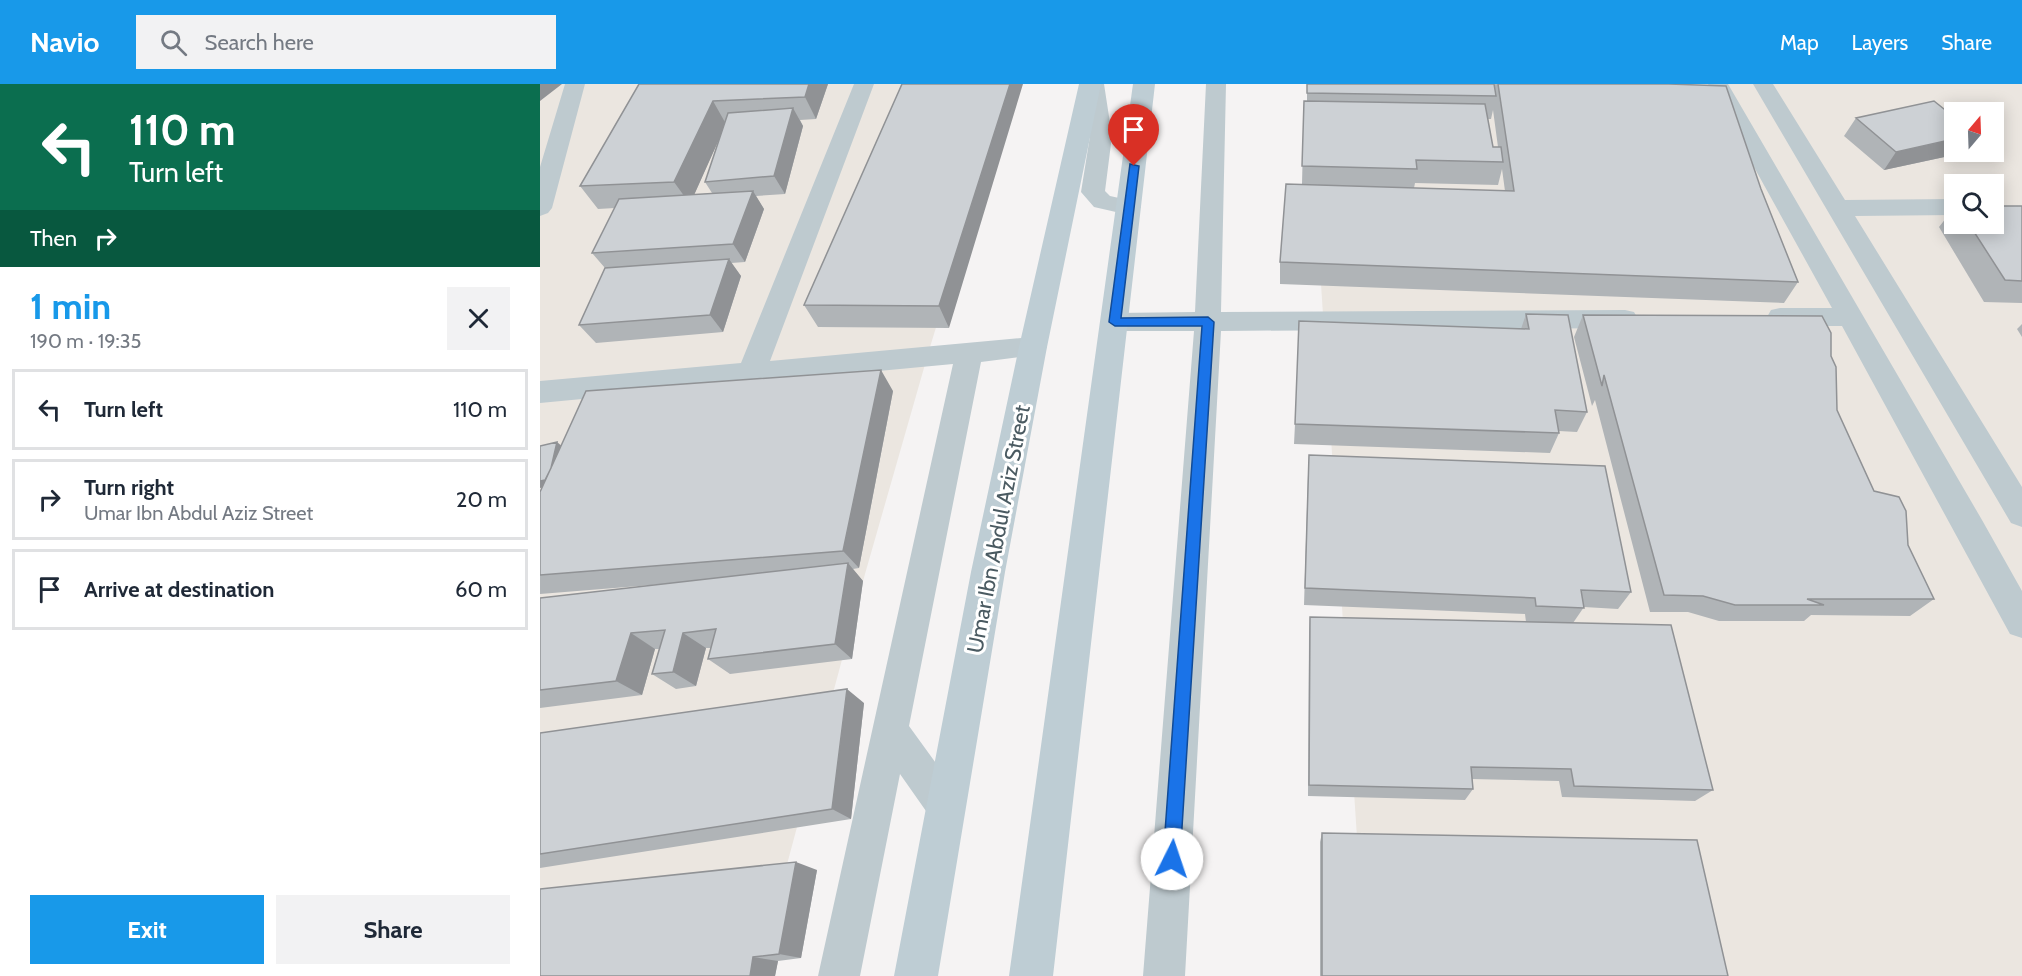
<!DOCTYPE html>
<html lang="en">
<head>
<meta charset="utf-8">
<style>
  body { margin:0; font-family:Cabin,sans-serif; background:#f2f2f3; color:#1f2937; height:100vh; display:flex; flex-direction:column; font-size:22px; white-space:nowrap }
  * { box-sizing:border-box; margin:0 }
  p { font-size:20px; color:#747a83 }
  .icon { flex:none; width:33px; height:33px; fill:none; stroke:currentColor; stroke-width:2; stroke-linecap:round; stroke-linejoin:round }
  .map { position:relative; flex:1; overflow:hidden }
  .side { display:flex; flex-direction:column; background:#fff; width:540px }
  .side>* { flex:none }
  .hud { background:#0b6e4f; color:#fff; overflow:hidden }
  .needle { width:39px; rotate:19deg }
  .controls { position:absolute; left:1404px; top:18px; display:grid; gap:12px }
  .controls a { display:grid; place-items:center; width:60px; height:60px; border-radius:0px; background:#fff; box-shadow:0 3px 15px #0003; font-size:30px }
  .pin { position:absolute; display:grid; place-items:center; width:51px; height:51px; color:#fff; margin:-62px -26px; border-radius:50% 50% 50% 0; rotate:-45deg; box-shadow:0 0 6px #0007 }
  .pin .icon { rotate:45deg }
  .me { position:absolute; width:66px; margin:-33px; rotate:4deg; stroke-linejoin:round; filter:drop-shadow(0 0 4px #0008) }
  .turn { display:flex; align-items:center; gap:21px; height:126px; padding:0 30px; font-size:27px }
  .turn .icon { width:78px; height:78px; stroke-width:2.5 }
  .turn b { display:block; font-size:42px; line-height:51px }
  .then { display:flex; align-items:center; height:57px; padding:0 30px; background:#0003; gap:12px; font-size:22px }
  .round { display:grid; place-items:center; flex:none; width:63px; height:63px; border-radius:0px; background:#f2f2f3 }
  .head { display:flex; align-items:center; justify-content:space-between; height:102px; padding:0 30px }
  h1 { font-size:36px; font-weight:700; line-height:45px; color:#1899e9 }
  .primary-button { display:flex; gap:12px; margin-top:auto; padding:12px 30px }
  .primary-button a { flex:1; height:69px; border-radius:0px; background:#1899e9; color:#fff; font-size:24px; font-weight:700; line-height:69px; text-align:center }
  .primary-button a+a { background:#f2f2f3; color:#1f2937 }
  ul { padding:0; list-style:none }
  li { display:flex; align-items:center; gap:18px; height:81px; margin:0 12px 9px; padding:0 18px; border:3px solid #e0e1e3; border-radius:0px }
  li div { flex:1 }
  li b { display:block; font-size:22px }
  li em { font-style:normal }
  header { display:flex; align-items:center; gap:36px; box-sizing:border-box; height:84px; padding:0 30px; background:#1899e9; color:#fff }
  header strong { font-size:28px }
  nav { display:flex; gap:33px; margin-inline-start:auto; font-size:21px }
  .search { width:420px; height:54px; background:#f2f2f3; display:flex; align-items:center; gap:15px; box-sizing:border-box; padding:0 21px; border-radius:0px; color:#747a83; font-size:22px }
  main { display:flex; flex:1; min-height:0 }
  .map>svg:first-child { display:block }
</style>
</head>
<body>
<header>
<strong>Navio</strong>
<div class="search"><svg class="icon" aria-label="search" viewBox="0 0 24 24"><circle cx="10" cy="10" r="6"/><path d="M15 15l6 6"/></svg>Search here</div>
<nav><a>Map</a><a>Layers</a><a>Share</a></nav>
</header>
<main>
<section class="side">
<div class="hud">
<div class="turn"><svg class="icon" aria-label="left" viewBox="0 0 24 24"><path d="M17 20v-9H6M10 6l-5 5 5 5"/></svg><div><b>110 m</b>Turn left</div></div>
<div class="then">Then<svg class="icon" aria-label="right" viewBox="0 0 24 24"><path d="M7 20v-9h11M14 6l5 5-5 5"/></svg></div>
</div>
<div class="head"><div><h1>1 min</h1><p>190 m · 19:35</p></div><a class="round"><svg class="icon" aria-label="close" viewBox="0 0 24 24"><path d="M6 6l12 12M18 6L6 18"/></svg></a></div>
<ul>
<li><svg class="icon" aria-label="left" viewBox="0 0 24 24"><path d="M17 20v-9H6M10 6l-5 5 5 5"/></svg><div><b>Turn left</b></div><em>110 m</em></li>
<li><svg class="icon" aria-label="right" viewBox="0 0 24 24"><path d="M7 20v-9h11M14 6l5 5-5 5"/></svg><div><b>Turn right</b><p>Umar Ibn Abdul Aziz Street</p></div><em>20 m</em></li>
<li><svg class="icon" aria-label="arrive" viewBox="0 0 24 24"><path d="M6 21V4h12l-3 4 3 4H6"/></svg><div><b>Arrive at destination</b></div><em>60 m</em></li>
</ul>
<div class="primary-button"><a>Exit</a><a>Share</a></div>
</section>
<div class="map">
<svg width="1482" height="892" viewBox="0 0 1482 892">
  <rect width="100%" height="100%" fill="#f5f3f3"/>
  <!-- commercial -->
  <path fill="#ebe6e0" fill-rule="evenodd" d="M0,0H471L390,263L325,490L217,892H0Z
    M768,0H1482V892H826ZM1414,28H1454V68H1414ZM1414,100H1454V140H1414Z"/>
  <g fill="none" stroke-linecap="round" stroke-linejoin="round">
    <!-- street -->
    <path fill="#becacf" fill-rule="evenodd" d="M25,0H45L12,124L8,129L0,132V83Z
      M314,0H334L230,277L493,253L503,256L507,263L503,270L441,278L369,642L419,711L425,724L419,737L406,743L393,737L360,690L320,892H278L413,280L0,319V297L201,279Z
      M544,0H564L572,52L565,107L570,112L597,118L601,123L597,128L589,131L554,123L541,108L550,52Z
      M666,0H686L681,228L1085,226L1094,228L1098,235L1094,242L1085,244L681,247L645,892H603L654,247H575L566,245L562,238L566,231L575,229L655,228Z
      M1168,0H1188L1442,436L1482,507V554L1470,550L1302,242H1240L1231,240L1227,233L1231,226L1240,224H1292Z
      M1213,0H1233L1305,116L1414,115V131L1315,132L1482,403V443L1471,439Z"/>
    <!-- secondary -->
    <path fill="#becdd4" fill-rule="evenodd" d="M539,0H561L507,263L465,488L398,892H354L431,488L479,263Z
      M593,0H615L513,892H469Z"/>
  </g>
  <!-- wall -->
  <path fill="#b0b4b7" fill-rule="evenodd" d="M99,0H288L276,35L260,36L263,42L245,110L216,112L224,125L205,178L191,179L201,192L183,248L56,259L39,241L65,184L52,169L75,124L58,125L40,102ZM179,55L165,98L172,109L154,111Z
    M362,0L409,244L278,243L264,221Z
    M767,0H1148L1221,105L1258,198L1244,219L740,200V178L762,100L764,17H767ZM953,26L958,63H953L948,35H951ZM962,85L965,107L874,104L875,99L958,101Z
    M1316,34L1414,68H1424L1423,69L1344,86L1304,52Z
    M1482,122V219L1444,218L1399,143L1414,124V140H1454Z
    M986,230L1047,328L1037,348L1019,347V349L1010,369L754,360L755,340L981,245Z
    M1043,231L1291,272L1297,326L1334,407L1368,461L1394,515L1370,532L1271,531L1264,537H1179L1148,528H1110L1055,316L1052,322L1034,253Z
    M1482,240V253L1477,245Z
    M353,307L319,484L313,485L323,497L312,575L190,590L168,575L171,564H166L156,602L136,605L112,590L119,565H115L102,611L0,624V514L124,500L0,510V408L21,362Z
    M768,391L1091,508L1078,525L1044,523L1033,539L1173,706L1155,717L1022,713L1019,697L932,695L933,705L925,716L768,712L769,549L770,533L986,538L985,530L764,521Z
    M324,619L311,735L0,784V649Z
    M782,749L1188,892H780V758Z
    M277,786L261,874L238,877L235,892H0Z"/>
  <!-- shaded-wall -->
  <path fill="#909295" d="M0,0H22L0,17Z
    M269,0H288L276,35L265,13Z
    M470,0H483L409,244L399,222Z
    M173,17L186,40L150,120L134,98Z
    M253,24L263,42L245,110L234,92Z
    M1414,55V68H1424L1423,69L1344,86L1356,68Z
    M213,107L224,125L205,178L193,160Z
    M189,175L201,192L183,248L170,231Z
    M341,286L353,307L319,484L303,467Z
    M17,358L24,364L15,401L0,404V397Z
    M308,479L323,497L312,575L295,560Z
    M91,549L115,565L102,611L76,597Z
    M143,549L166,564L156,602L133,588Z
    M307,605L324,619L311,735L292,725Z
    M256,778L277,786L261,874L239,870Z
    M213,873L238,877L235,892H210Z"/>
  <!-- building -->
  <path fill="#cdd1d5" stroke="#909295" stroke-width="1.5" d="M99,0H269L265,13L173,17L134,98L40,102Z
    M362,0H470L399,222L264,221Z
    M767,0H954L956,12L767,9Z
    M958,0H1129L1186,2L1221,105L1258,198L740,178L746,100L974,107Z
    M764,17L945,20L953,63H961L963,78L876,76L877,85L762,82Z
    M1394,17L1414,33V55L1356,68L1316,34Z
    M253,24L234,92L165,98L188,29Z
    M213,107L193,160L52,169L79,115Z
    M1454,122H1482V197L1465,196L1429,140H1454Z
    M189,175L170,231L39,241L65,184Z
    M986,230L1028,231L1047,328L1015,326L1019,349L755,340L759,237L989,245Z
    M1043,231L1282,232L1291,249V272L1296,283L1297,326L1334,407L1359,413L1366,427L1368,461L1394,515H1267L1284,521H1195L1163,512L1124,511L1064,291L1062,302Z
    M341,286L303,467L0,491V408L46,307Z
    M17,358L11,384L5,396L0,397V362Z
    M769,371L1065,382L1091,508L1041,506L1044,524L996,522L995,514L765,504Z
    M308,479L295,560L168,575L176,545L143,549L133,588L112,590L125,546L91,549L76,597L0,606V514Z
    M770,533L1131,541L1173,706L1034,702L1031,685L931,683L933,705L769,701Z
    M307,605L292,725L0,770V649Z
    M782,749L1157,756L1188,892H782Z
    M256,778L239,870L213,873L210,892H0V805Z"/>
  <!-- route -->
  <path fill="#1a73e8" stroke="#114b97" stroke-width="1.5" d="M590,80L599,82L581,234L668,233L674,238L640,775L638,781L632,784L626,781L623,775L662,242H575L569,238Z"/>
  <g text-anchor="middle" stroke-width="6" stroke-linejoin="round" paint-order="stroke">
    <!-- street labels -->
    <g font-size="22" fill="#4a5a61" stroke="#fff">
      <text transform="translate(458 445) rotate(-79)" y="8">Umar Ibn Abdul Aziz Street</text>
    </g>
  </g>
</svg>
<div class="controls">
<a><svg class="needle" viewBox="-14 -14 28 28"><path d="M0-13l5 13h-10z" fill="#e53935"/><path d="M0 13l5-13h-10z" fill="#747a83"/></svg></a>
<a><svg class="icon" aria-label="search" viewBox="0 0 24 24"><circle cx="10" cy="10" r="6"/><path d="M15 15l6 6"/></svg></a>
</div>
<div class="pin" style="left:594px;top:82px;background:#d93025"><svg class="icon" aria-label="arrive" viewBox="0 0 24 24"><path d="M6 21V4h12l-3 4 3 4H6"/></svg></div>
<svg class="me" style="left:632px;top:775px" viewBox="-20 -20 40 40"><circle r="19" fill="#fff"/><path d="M0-13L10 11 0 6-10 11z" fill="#1a73e8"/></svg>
</div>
</main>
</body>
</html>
